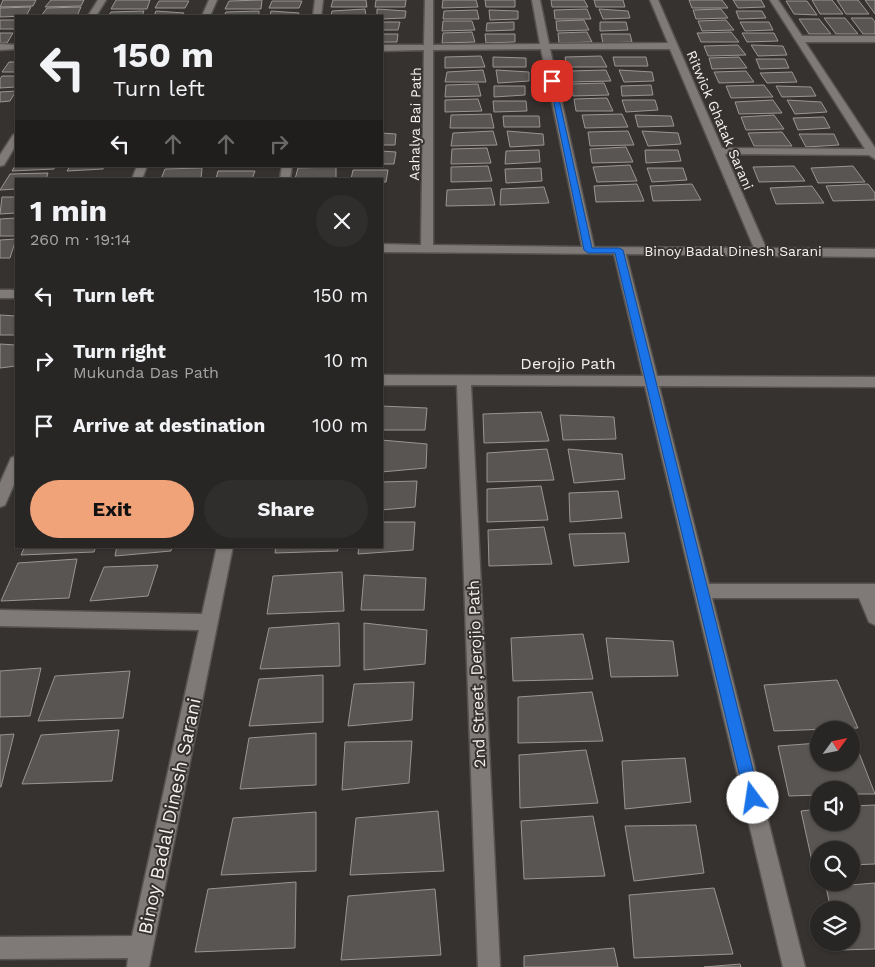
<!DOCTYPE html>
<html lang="en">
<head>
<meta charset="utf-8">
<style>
  body { margin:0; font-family:"Work Sans",sans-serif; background:#302e2c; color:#f1f3f6; height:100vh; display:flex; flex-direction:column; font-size:19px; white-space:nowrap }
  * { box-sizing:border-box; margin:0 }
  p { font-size:16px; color:#a5a5a6 }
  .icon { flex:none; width:28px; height:28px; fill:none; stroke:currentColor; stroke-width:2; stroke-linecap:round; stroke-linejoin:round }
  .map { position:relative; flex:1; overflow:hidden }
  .side { position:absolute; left:15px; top:178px; width:368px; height:370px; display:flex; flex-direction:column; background:#282624; border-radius:0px; box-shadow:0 1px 4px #0004,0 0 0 1px #444341 }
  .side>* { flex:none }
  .banner { position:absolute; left:15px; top:15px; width:368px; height:152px; border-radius:0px; box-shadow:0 1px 4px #0004,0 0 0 1px #444341; background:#282624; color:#f1f3f6; overflow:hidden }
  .needle { width:32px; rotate:57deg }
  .tools { position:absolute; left:810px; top:721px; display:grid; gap:10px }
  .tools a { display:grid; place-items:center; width:50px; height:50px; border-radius:50%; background:#282624; box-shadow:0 1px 4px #0004,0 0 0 1px #444341; font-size:25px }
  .pin { position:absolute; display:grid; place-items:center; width:42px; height:42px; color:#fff; margin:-21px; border-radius:10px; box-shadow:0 2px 8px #0006 }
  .me { position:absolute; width:55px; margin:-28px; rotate:346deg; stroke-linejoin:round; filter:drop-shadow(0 0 4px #0008) }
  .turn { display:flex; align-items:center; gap:18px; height:105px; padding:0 15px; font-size:22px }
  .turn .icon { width:65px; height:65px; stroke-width:2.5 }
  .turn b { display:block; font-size:35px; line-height:42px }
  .lanes { display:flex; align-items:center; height:48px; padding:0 15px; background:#0003; justify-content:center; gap:25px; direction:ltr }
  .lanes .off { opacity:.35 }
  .round { display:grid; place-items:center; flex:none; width:52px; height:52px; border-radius:26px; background:#302e2c }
  .overview { display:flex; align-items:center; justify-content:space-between; height:85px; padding:0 15px }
  h1 { font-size:30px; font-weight:700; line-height:38px }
  .button { display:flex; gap:10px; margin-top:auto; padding:10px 15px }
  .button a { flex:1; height:58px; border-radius:30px; background:#f0a279; color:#111; font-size:20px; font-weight:700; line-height:58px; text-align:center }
  .button a+a { background:#302e2c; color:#f1f3f6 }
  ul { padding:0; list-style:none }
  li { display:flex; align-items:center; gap:15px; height:65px; padding:0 15px }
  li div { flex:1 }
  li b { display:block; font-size:19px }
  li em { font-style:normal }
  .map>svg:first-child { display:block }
</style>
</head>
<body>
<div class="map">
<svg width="875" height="967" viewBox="0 0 875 967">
  <rect width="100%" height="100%" fill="#363230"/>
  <!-- building -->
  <path fill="#595552" stroke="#9a9592" d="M3,0H36L33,6L0,7Z
    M51,0H84L81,6L45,7Z
    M116,0H150L147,9H111Z
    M262,0L261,9H225L229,1Z
    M333,0H366L367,7H331Z
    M376,0H406L405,7H375Z
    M443,0H476L478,7L442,8Z
    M485,0H515V7H486Z
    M551,0H584L588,7H552Z
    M594,0H623L625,7H596Z
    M689,0H722L728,8H692Z
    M733,0H761L765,7L738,8Z
    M812,0H832L843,14H820Z
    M837,0H858L869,14H846Z
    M865,0H875V14Z
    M159,1H189L185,8H155Z
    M272,1H302L299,8H269Z
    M786,1H807L817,15L794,14Z
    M31,7L26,16L0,17V8Z
    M81,7L77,16H41L47,8Z
    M365,9L366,16H331L332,11Z
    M377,9L406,11L405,18L381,19V16H377Z
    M587,9L591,19H555L554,10Z
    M599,9L628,11L630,18L603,19Z
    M721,9L728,18L696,19L693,10Z
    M477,10L479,19H443L444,11Z
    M489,10L518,11V19L490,20Z
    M144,11L142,16H108L111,12Z
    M156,11L184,13L182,16H154Z
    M259,11V16H224L226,12Z
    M271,11L299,13L298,16H270Z
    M736,11H762L766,18L739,19Z
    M824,18H845L858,34H836Z
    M851,18H872L875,22V34H863Z
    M799,19H819L831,34H809Z
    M0,20H16V29H0Z
    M584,20L589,30L557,31L556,21Z
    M726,20L734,30L702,31L698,21Z
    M443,21H472L475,30L442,31Z
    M381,22H400L398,30H381Z
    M514,22V30L486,31L487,23Z
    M600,22H626L628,30L600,31Z
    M740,22H769L773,30L745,31Z
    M472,32L475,42L442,43L443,33Z
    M587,32L592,42L559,43L558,33Z
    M731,32L739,42H701L697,33Z
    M0,33H13L7,43H0Z
    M742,33H774L778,41L747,42Z
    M381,34H398L397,42H381Z
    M485,34H515V42L486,43Z
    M601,34H630L632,42L603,43Z
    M738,45L746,55L708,56L704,46Z
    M751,45L783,46L787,55L758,56Z
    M481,56L485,67L445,68V57Z
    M601,56L607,67H567L565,57Z
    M493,57L526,58V67H493Z
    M613,57H646L648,66H615Z
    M739,57L747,68L712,69L709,58Z
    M756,59H785L789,68L760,69Z
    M9,62H16V72H2Z
    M483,70L486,82H445L447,72Z
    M496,70L529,72V81L498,83Z
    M606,70L611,81L571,82L570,71Z
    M619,70L652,72L654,81L624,82Z
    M746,71L754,82L719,83L714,72Z
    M792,72L797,82L767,83L760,73Z
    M2,76H16V87L0,88V79Z
    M604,83L609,95L573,96L571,84Z
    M478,84L481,96L445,97L446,85Z
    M651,85L653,95L622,96L621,86Z
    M764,85L773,97L731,98L726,86Z
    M494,86H525V95L494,97Z
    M776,86L811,87L816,96L782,97Z
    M16,91L10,101L0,102V92Z
    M607,98L613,111H576L574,99Z
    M478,99L482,111L445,112V100Z
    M622,100H655L658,110L626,112Z
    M773,100L782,113L739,114L735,102Z
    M787,100L821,102L827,112L795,114Z
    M493,101H526L527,111L494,112Z
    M491,114L494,128H450L451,115Z
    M622,114L628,127L585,128L582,115Z
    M635,115L671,116L674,126L638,127Z
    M774,115L784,129L746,130L741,117Z
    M503,116H539L540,127H504Z
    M824,117L830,128L798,130L793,118Z
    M493,131L497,145L451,146L453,133Z
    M507,131L543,134L544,145L510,147Z
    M628,131L634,145L590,146L588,132Z
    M642,131L678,133L681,144L648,146Z
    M782,132L792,146H754L748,133Z
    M381,133L396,134L395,145H381Z
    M799,134H834L839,145L806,147Z
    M626,147L633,162L592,163L590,149Z
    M487,148L491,163L451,164L452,149Z
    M539,150L540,162L505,164L506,151Z
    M645,150H678L681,161L646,163Z
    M381,151L396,152L394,164H381Z
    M16,164V166H55L54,169L12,171Z
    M630,165L637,181L597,182L593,167Z
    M70,166H104L103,169L67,171Z
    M488,166L492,181L451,182V167Z
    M794,166L805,181L759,182L753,167Z
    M853,166L865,182L818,183L811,168Z
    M336,167V179H295L298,168Z
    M202,168L201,179H161L165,169Z
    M541,168L542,181L506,183L505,169Z
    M647,168H683L687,180L652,182Z
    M353,170H388L386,182H381V179H351Z
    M218,171H255L252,179H216Z
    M48,173L46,179H16V189L0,190L10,174Z
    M637,184L644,201L596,202L594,186Z
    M692,184L701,200L653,201L650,186Z
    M868,184L875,193V200L833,201L826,186Z
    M812,186L824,203L776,204L770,188Z
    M544,187L549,203L500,205L501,189Z
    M491,188L495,205L446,206L447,190Z
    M2,197H16V213L0,214Z
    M16,218V236H0V219Z
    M16,239L10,258H0V240Z
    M0,315L16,316V335H0Z
    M0,344L16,345V366L0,368Z
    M381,406L427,408L425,430H381Z
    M541,412L549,441L484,443L483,414Z
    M560,415L614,417L616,439L563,440Z
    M381,440L427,444L426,468L381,472Z
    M547,449L554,480L487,482V453Z
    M568,449L622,454L625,479L574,483Z
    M417,481L415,507L381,510V482Z
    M541,486L548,520L487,522V489Z
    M618,491L622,518L570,522L569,493Z
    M381,522H415L413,550L358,554L359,546H381Z
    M544,527L552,564L489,566L488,530Z
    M625,533L629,562L574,566L569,534Z
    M25,546H96L94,552L21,555Z
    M117,546H172L171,551L115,556Z
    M276,546H337L338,551L275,553Z
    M77,559L69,598L1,601L18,563Z
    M158,565L148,596L90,601L104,567Z
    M342,572L344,611L267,614L273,576Z
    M364,575L426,578L424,610H361Z
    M339,623L340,666L260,669L269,628Z
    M364,623L427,630L425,664L364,670Z
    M583,634L593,679L513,681L511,638Z
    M606,638L673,641L678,676L611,677Z
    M41,668L30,716L0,717V671Z
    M130,671L123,718L38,721L55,676Z
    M323,675V722L249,726L259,679Z
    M837,680L858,728L774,731L764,685Z
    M414,682L412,720L348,726L354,684Z
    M592,692L603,741L518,743V697Z
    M119,730L112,781L22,784L41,735Z
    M316,733V785L240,789L249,738Z
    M14,734L1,787H0V735Z
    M854,740L875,794H851V790H819V795L789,796L778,746L819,743V762H851V741Z
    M412,741L409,783L342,790L345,742Z
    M586,750L598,803L520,808L519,755Z
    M685,758L691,802L625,809L622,761Z
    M875,805V864L851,865V850H819V866H813L801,811L819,809V822H851V806Z
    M438,811L444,871L350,875L356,818Z
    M316,812V871L221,875L233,818Z
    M593,816L605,876L524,879L521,821Z
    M696,825L704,873L634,881L625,826Z
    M296,882L295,948L195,952L208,889Z
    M875,883V949L840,950L838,942H851V910H831L826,887Z
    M714,888L733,954L634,958L629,895Z
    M435,889L441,955L341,960L348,896Z
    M614,948L618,967H524V956Z
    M740,964L741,967H704Z"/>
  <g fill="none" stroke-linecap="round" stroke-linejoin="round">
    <defs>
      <path id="minor" d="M98,0H106L96,16H88Z
        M209,0H217L210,16H202Z
        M315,0H323L321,16H313Z
        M425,0H433V45L540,44L532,0H540L549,44L668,43L650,0H658L722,148L865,149L770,0H778L802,36H875V42H805L875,148V159L869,155L725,154L766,248L875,249V257L626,254L657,376L875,377V387L659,386L709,584H875V625L869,622L859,598H712L805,967H783L645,386L471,385L500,967H478L457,385H381V375L643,376L614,254L381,252V244L421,245L424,50L381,51V45H424ZM541,49L582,247L433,245V50ZM550,49H670L754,248L594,247Z
        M0,44L16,45V49L0,50Z
        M16,134V145L4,165L0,166V155L13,135Z
        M137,166H147L142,179H132Z
        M282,166H292L290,179H280Z
        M0,290H16V298H0Z
        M16,456V480L5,505L0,507V483L11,458Z
        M217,546H233L149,967H127L128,958L0,959V937L132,936L199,630L0,626V610L202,614Z"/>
    </defs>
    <!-- minor casing -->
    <use href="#minor" stroke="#555250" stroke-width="3"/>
    <!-- minor -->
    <use href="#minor" fill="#7f7a78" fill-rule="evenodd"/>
  </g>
  <!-- route -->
  <path fill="#1a73e8" stroke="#114b97" d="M549,79L555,81L592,248H619L623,250L760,798L758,803L753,805L748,803L745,798L615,253H588L584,250Z"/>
  <g text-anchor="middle" stroke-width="4" stroke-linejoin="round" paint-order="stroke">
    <!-- far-street labels -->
    <g font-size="14" fill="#f3f0ee" stroke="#363230">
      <text transform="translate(720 120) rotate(67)" y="5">Ritwick Ghatak Sarani</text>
      <text transform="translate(415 124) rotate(-89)" y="5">Aahalya Bai Path</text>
      <text x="733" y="256">Binoy Badal Dinesh Sarani</text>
    </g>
    <!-- street labels -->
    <g font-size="16" fill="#f3f0ee" stroke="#363230">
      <text x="568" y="369">Derojio Path</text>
      <text transform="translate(476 674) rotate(-92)" y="6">2nd Street ,Derojio Path</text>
    </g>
    <!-- near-street labels -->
    <g font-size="19" fill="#f3f0ee" stroke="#363230">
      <text transform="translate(169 816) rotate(-78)" y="7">Binoy Badal Dinesh Sarani</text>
    </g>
  </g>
</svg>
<div class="tools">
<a><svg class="needle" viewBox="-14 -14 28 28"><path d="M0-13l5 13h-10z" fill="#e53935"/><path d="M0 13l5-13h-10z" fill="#a5a5a6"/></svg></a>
<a><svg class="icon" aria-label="sound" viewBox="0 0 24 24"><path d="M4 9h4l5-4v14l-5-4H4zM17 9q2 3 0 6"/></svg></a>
<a><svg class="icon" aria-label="search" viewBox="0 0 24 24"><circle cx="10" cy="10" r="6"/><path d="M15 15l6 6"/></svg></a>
<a><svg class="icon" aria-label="layers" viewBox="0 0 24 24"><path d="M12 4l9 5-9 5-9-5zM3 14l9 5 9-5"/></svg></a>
</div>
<div class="pin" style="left:552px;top:81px;background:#d93025"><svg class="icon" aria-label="arrive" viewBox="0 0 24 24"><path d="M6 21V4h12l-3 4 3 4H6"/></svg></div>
<svg class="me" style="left:753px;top:798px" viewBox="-20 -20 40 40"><circle r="19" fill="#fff"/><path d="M0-13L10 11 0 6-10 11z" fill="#1a73e8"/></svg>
<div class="banner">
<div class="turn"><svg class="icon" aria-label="left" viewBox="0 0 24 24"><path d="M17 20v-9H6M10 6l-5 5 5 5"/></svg><div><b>150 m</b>Turn left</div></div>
<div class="lanes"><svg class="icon" aria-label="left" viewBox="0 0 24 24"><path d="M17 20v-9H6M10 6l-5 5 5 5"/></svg><svg class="icon off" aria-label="ahead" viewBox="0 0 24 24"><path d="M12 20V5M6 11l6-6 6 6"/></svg><svg class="icon off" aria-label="ahead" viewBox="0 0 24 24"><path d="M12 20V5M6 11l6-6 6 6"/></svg><svg class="icon off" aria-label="right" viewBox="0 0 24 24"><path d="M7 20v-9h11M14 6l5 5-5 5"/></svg></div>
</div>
<section class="side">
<div class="overview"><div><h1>1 min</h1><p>260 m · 19:14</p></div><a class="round"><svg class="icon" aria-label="close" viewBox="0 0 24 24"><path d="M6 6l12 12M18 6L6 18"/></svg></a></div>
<ul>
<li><svg class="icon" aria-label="left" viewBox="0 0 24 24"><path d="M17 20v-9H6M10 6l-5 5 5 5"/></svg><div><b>Turn left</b></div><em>150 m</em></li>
<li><svg class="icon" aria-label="right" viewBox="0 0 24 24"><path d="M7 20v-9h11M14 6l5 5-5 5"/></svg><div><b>Turn right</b><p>Mukunda Das Path</p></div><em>10 m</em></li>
<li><svg class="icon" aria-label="arrive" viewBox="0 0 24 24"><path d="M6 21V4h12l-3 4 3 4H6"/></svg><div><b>Arrive at destination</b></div><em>100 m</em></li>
</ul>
<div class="button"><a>Exit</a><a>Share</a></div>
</section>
</div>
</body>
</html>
